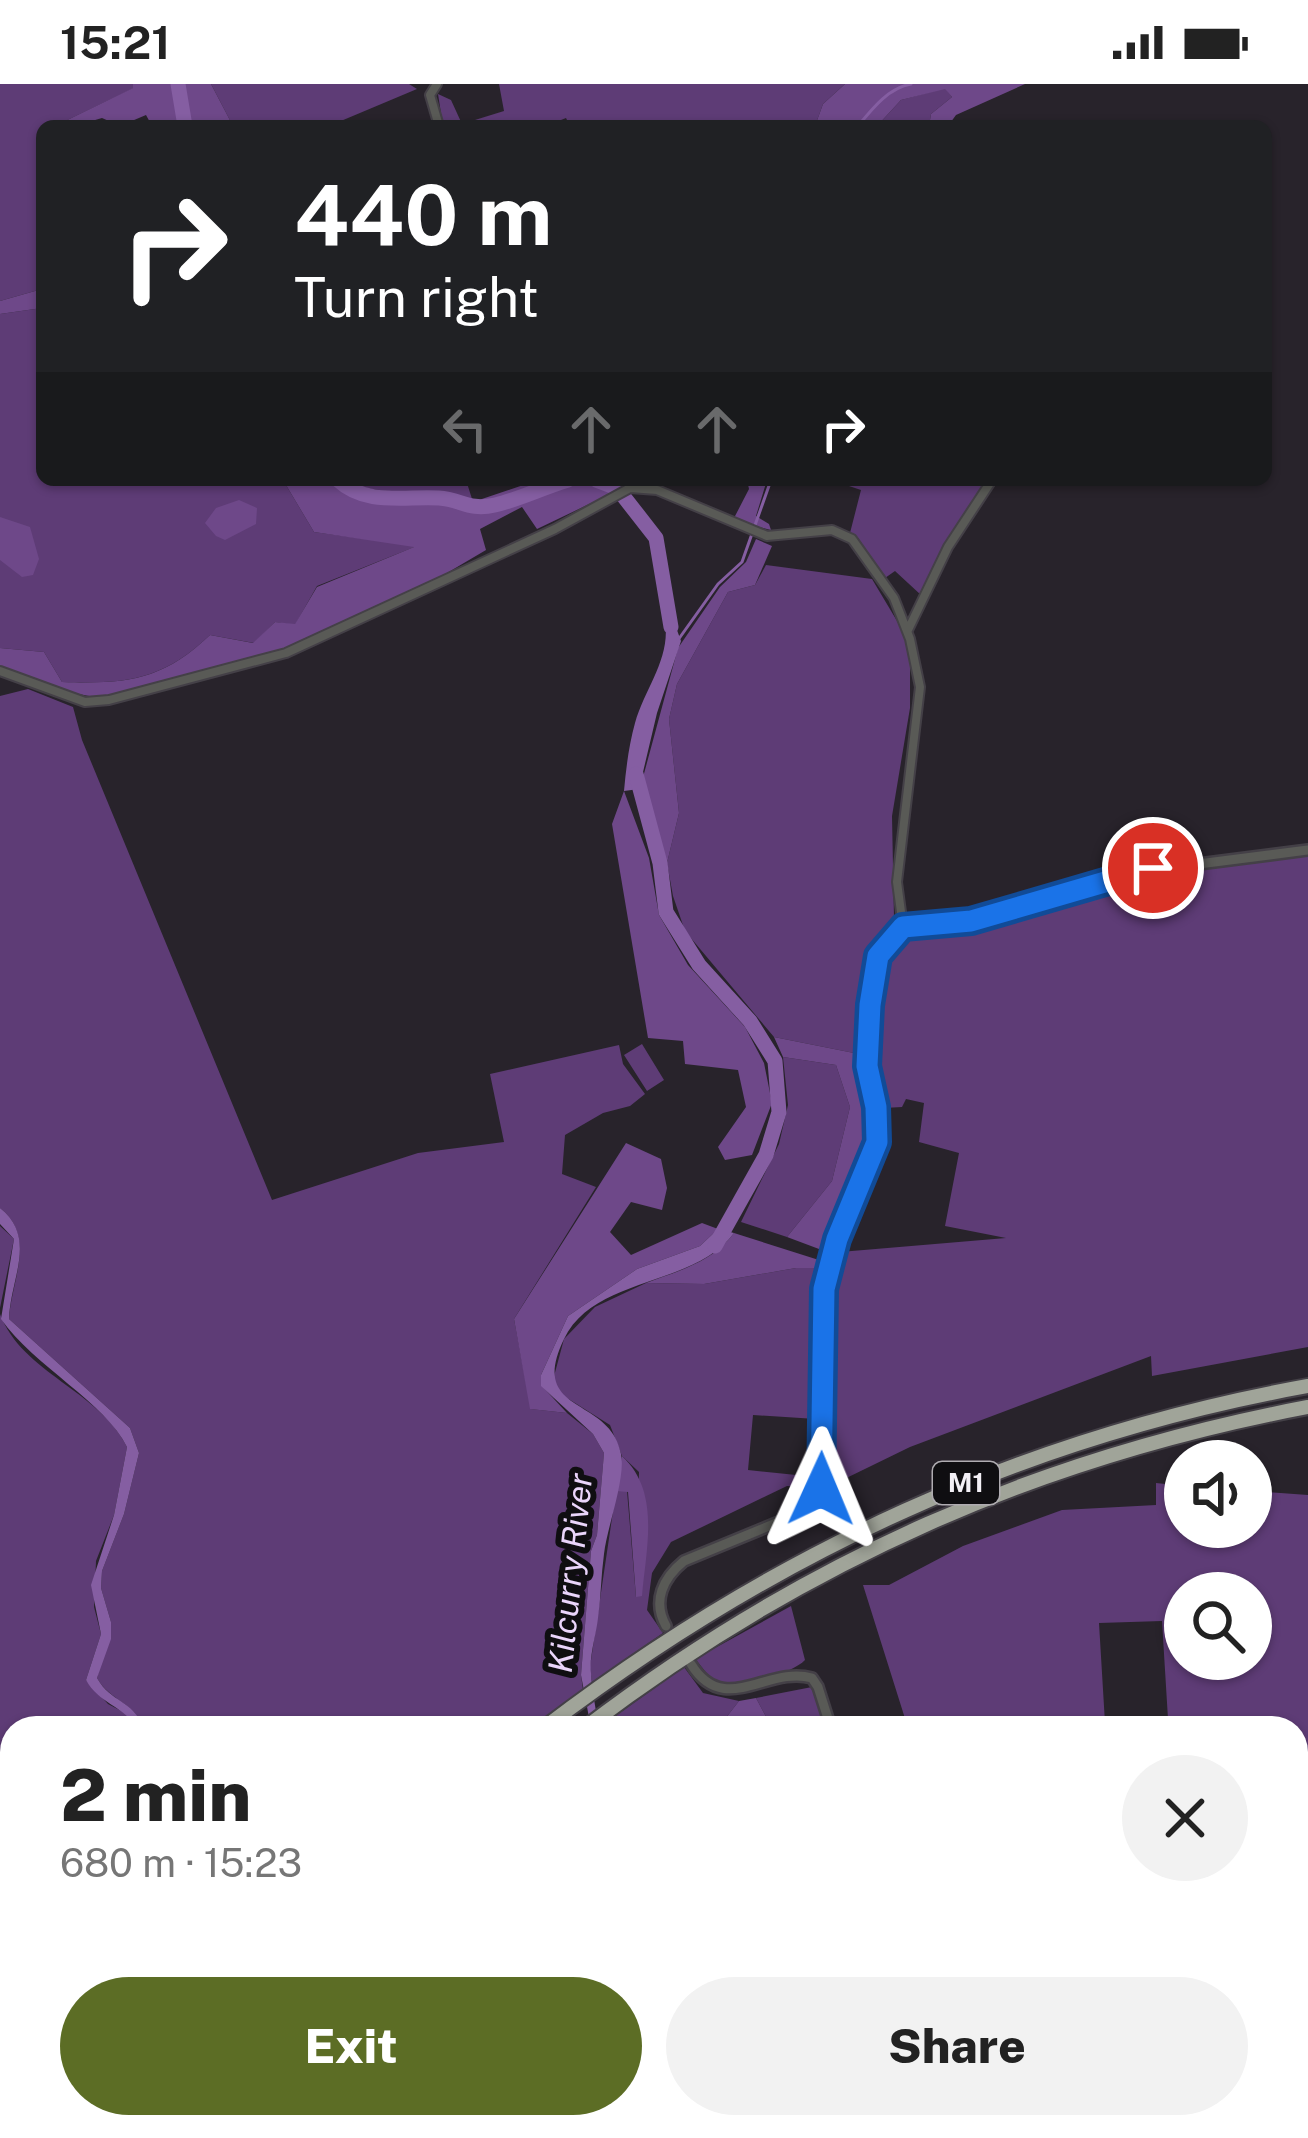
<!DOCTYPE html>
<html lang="en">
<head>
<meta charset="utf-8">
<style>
  body { margin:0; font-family:"Public Sans",sans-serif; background:#f2f2f2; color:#222; height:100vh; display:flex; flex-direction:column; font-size:45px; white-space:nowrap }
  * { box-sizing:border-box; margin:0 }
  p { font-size:39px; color:#767676 }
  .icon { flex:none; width:66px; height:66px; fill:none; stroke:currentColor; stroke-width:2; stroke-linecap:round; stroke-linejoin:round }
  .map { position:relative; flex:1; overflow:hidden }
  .drawer { position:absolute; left:0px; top:1632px; width:1308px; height:423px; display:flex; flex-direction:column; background:#fff; border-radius:36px 36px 0 0; box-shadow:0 3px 9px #0004 }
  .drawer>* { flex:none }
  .guide { position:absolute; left:36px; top:36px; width:1236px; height:366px; border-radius:18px; box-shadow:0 3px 9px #0004; background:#202124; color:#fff; overflow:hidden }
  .tools { position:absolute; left:1164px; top:1356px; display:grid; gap:24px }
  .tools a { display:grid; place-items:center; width:108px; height:108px; border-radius:50%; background:#fff; box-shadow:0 3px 9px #0004; font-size:60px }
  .pin { position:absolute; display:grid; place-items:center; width:102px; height:102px; color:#fff; margin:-51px; border:6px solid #fff; border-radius:50%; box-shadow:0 3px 12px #0007 }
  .me { position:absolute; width:132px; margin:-66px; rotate:1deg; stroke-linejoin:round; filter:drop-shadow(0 0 9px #0008) }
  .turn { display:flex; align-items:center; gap:42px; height:252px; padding:0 60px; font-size:54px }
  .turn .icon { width:156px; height:156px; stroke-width:2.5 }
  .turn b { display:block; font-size:84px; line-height:102px }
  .lanes { display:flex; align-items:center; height:114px; padding:0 60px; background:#0003; justify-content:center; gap:60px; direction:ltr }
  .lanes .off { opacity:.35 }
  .round { display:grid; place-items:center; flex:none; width:126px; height:126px; border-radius:63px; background:#f2f2f2 }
  .summary { display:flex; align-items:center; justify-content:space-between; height:204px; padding:0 60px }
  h1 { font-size:72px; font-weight:800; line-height:90px }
  .button { display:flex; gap:24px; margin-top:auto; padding:24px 60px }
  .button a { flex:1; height:138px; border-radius:72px; background:#5c6d25; color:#fff; font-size:48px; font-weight:800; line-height:138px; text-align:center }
  .button a+a { background:#f2f2f2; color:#222 }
  .status { display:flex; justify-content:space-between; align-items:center; height:84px; padding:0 60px; background:#fff; direction:ltr }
  .status svg { height:33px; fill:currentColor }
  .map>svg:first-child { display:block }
</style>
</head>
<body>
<div class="status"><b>15:21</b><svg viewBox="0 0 49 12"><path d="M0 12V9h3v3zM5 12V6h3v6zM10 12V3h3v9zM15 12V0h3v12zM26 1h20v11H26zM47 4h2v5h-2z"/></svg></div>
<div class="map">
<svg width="1308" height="2054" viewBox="0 0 1308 2054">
  <rect width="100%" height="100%" fill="#28232b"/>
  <!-- green -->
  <path fill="#5e3c76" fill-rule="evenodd" d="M0,0H133L134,4L55,42H42V205L0,217Z
    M211,0H409L417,5L329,42H233Z
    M499,0H845L823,20L815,42H570L566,34L546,42H443L438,10L451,16L462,40L504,27Z
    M945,4L952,13L931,30L929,42H877L901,16Z
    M42,224V396H283L314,448L417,462L317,502L295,541L275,538L254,559L210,551C162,597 125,600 62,598L44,568L0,564V230Z
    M343,396H466L473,418C430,401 385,416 343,396Z
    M848,396H989L934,480L921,511L895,487L885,494L858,454L850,449L861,406L846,401Z
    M766,481L872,495L903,547L910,580V624L892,732L894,834L873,871L859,970L774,953L685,847L673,812L667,779L679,729L669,635L677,600L728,508L755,501Z
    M28,605L73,623L82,656L272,1116L418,1069L504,1058L490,990L619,961L623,980L645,1010L630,1022L603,1029L565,1051L562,1090L596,1103L514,1235L531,1325L567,1329L593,1350L604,1369L597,1451L591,1467L581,1591L583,1606L531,1644H144C134,1618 110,1617 97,1594L111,1538L101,1504L102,1487L124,1430L139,1369L130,1344L9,1235C11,1197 37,1153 0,1124V612Z
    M1308,772V1263L1152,1292L1151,1272L910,1363L830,1402L831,1202L840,1168L1006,1154L945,1142L959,1069L919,1058L924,1019L906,1015L902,1023L884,1024L874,971L886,873L905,849L942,848L1037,829L1127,796L1243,777Z
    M642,960L664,996L647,1007L624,971Z
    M783,973L836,981L850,1023L832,1097L787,1153L741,1138L779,1060L788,1021Z
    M0,1142L14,1155L0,1224Z
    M796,1184H822L817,1210L816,1335L753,1331L748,1386L816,1393V1404L787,1402L671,1458L652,1489L647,1526L663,1549L592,1598L590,1583L616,1407H627L636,1513L639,1388L622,1372L610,1341L559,1309L553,1296L564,1255L595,1223L646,1199L704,1200Z
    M0,1230C22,1289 100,1307 127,1363L114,1431L96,1477L94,1523L101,1550L86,1596L108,1620L129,1631L137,1644H12V1765L0,1780Z
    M1156,1399L1185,1402V1443H1251V1407L1308,1411V1935L1296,1938V1644H1174L1168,1635L1162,1537L1099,1539L1105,1639L1092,1644H908L863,1501H889L963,1462L1062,1426L1156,1421ZM1185,1509H1251V1575H1185Z
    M791,1522L805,1576C792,1590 733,1608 715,1597C708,1593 701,1581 695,1575Z
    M684,1583L703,1609L739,1617L718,1644H604L603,1641Z
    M812,1603L825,1644H772L756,1614Z
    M12,1917V1985L0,1995V1923Z
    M697,2043H905L880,2054H700Z"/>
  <!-- forest -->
  <path fill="#6e4889" d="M133,0H211L233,42H152L146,31L120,42L102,34L75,42H55L133,4Z
    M845,0H1025L956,31L948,42H929L931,30L952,13L945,5L901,16L877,42H815L823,20Z
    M42,205V224L0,230V217Z
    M283,396H343L367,408H448L473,418L538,396H614L627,402L537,445L522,423L480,445L486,466L413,509L290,563L100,614L73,609L0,582V564L44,568L62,598C126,600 162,597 210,551L253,559L275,538L295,540L317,503L414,463L314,448Z
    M747,396H767L756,432L769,440L771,446L733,436L749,405Z
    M239,416L257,424L256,440L225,456L216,452L205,439L216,424Z
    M0,433L30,443L39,475L33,491L22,493L0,476Z
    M756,455L772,462L755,501L728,508L677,600L669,635L679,729L667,779L642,697L678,564L720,503L746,478Z
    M624,707L649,774L659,831L688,881L745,943L764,979L772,1019L752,1071L725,1076L718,1063L746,1023L738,986L685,980L683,957L648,954L612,740Z
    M774,953L859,970L873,1033L870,1064L827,1168L787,1153L832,1097L850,1023L836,981L783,973Z
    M626,1059L661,1075L667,1104L662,1126L631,1118L610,1148L631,1171L702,1139L718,1145L700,1162L637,1185L568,1232L541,1291V1301L567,1329L530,1325L514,1235Z
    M734,1149L822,1177V1184H796L704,1200L646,1199C678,1187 713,1178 734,1149Z
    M622,1372C661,1408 646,1464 642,1512L636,1513L628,1408L616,1407Z
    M756,1614L772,1644H718L739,1617Z"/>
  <!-- water -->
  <path fill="#855ea2" d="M670,527L681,557L657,629L639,705L624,707C626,684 629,661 635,639C646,601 675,570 663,528Z
    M0,1124C38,1154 10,1195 9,1235L130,1344L139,1369L124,1430L102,1487L101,1504L111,1538V1555L97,1594C111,1619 132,1615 144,1644H137C124,1622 98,1619 86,1596L101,1550L91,1501L114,1431L127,1363C106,1319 34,1282 1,1235L14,1155L0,1140Z
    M718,1145L734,1149C695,1203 594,1192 564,1255C527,1332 610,1311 621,1370C626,1394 607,1443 604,1470C601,1491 601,1513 598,1534C596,1552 589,1572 591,1589C592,1607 596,1626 599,1644H591L581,1591L591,1467L597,1451L604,1369L593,1350L541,1302V1291L568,1232L637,1185L700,1162Z"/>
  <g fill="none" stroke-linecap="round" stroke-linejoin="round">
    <!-- stream -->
    <path stroke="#855ea2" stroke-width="3" d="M858,42C872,25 888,4 911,0
      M678,556L718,500L742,478L771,396"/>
    <!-- river -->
    <path stroke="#855ea2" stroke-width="15" d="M178,0L185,42
      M338,396C366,422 404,412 439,414C461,415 468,427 495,421C520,415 544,403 568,396
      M596,396L617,404L656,454L671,543
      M636,690L660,779L666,828L699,881L750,937L775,977L779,1028L766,1071L715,1162"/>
    <defs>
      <path id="minor" d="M437,0L430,11L439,42
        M908,546L948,463L992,396
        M0,587L85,618L109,616L286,569L555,445L630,404L657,406L767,452L832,446L852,455L894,514L910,555L920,603L897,798L903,843"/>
      <path id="tertiary" d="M666,1542C652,1517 663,1494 684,1477L803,1428L814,1422L820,1412L824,1206L837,1155L877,1058L876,1023L867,982L870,921L878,871L903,843L971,837L1065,812L1128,789L1308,766
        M691,1580C724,1634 768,1581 812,1594L818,1603L831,1644
        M1296,2002L1308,2000
        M965,2043L968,2054
        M902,2054L927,2043
        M1144,2054L1166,2043"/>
      <path id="motorway" d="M544,1644C773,1469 1024,1353 1308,1302
        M585,1644C804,1477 1038,1374 1308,1323
        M0,2045L12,2036
        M29,2054L44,2043"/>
    </defs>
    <!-- minor casing -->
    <use href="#minor" stroke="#444047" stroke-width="12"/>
    <!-- tertiary casing -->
    <use href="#tertiary" stroke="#444047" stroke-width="14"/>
    <!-- motorway casing -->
    <use href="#motorway" stroke="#444047" stroke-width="18"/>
    <!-- minor -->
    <use href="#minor" stroke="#595a56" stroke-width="8"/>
    <!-- tertiary -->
    <use href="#tertiary" stroke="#595a56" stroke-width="9"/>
    <!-- motorway -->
    <use href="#motorway" stroke="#a0a499" stroke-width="14"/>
  </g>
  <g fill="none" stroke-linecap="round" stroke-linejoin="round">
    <defs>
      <path id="route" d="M821,1405L824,1205L837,1155L877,1058L876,1023L867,982L870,921L878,872L903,843L971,837L1153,784"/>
    </defs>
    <!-- route casing -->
    <use href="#route" stroke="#114b97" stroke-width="30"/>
    <!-- route -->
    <use href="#route" stroke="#1a73e8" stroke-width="21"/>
  </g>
  <g text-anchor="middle" stroke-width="12" stroke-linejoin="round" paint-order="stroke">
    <!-- shield labels -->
    <rect fill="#0f0e11" stroke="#afacb1" stroke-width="3" x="933" y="1378" width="66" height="42" rx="9"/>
    <g font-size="27" font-weight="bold" fill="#f3f0f6">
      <text x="966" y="1408">M1</text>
    </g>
    <!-- water labels -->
    <g font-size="33" font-style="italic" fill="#ead5fb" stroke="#0f0e11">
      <text transform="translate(570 1489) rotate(-84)" y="12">Kilcurry River</text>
    </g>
  </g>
</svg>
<div class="tools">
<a><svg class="icon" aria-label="sound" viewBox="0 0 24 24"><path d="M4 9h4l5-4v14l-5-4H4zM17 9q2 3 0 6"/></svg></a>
<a><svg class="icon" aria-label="search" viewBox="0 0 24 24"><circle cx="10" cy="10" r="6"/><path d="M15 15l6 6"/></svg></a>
</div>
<div class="pin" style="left:1153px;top:784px;background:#d93025"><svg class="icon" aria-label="arrive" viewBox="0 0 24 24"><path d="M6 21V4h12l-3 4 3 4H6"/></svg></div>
<svg class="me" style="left:821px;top:1405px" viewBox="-20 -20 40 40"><path d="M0-17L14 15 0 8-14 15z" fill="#1a73e8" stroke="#fff" stroke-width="4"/></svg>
<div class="guide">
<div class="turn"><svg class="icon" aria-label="right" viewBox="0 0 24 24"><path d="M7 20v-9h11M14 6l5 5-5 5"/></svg><div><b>440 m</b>Turn right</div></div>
<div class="lanes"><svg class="icon off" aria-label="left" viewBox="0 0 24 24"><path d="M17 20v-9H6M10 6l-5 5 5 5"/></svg><svg class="icon off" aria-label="ahead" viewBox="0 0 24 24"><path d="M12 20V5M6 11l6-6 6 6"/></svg><svg class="icon off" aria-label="ahead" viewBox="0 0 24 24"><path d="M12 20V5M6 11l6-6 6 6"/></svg><svg class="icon" aria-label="right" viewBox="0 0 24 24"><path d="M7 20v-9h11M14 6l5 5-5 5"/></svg></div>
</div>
<section class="drawer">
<div class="summary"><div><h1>2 min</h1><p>680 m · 15:23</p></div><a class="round"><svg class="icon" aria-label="close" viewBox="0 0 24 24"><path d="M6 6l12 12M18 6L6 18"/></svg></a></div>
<div class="button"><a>Exit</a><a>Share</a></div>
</section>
</div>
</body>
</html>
